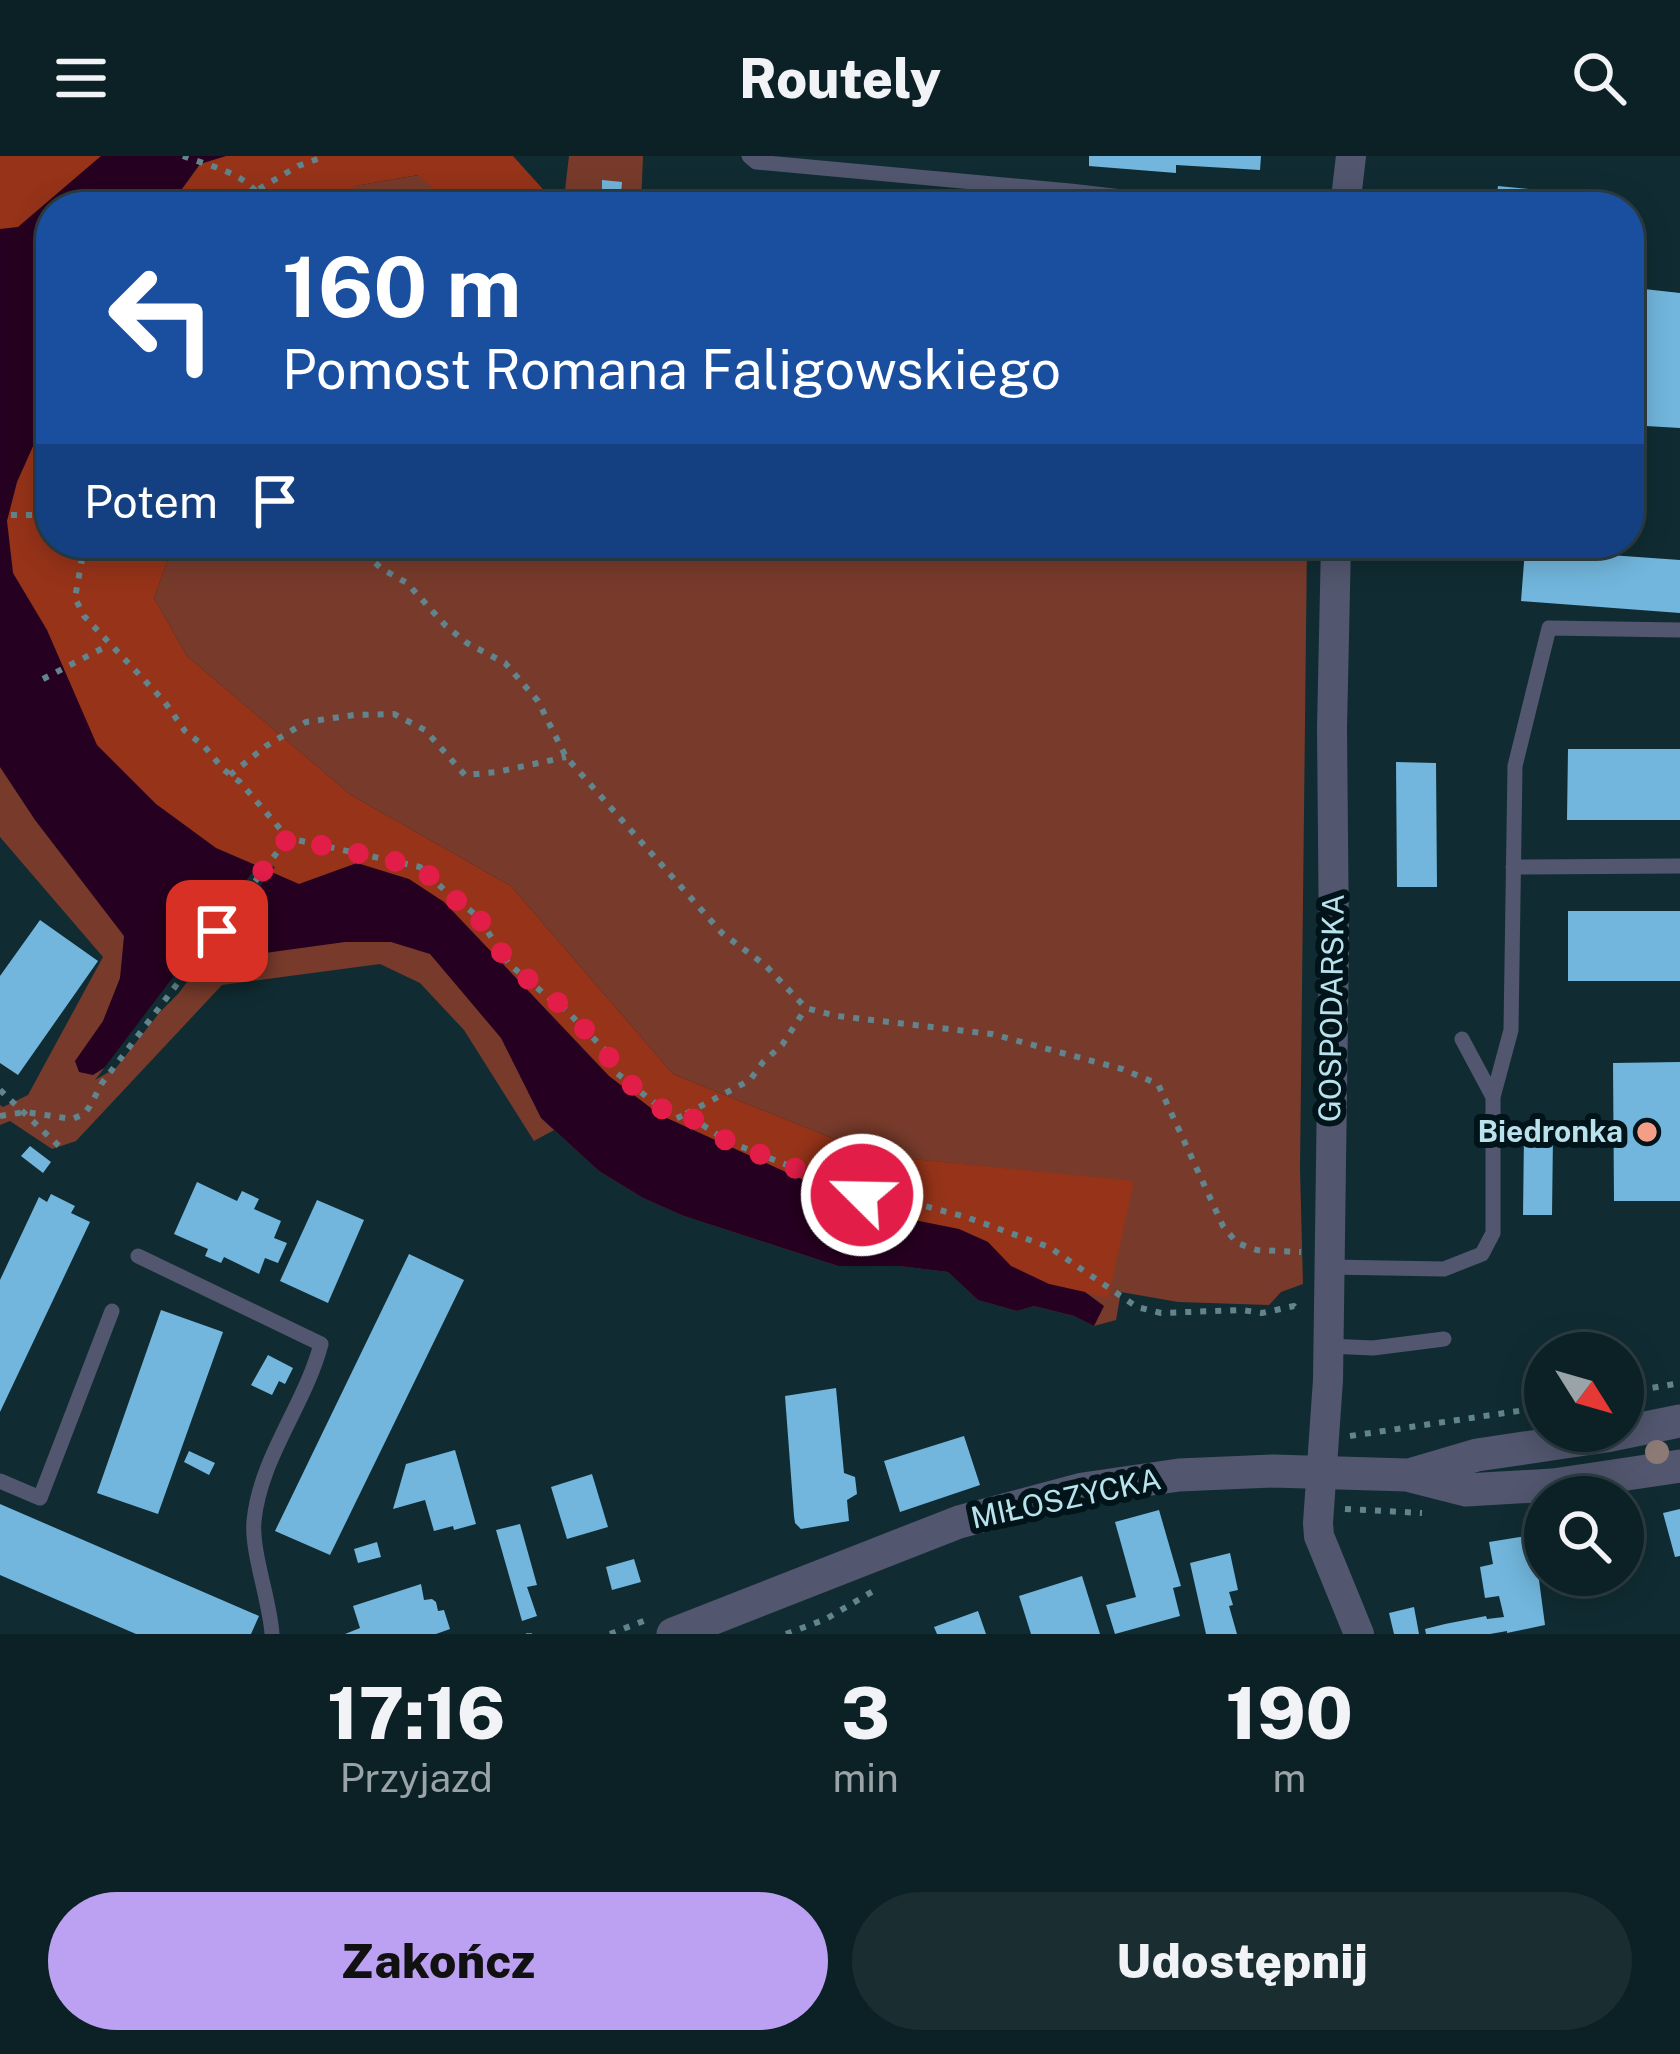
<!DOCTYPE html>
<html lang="pl">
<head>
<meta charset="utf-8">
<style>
  body { margin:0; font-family:"Public Sans",sans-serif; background:#1a2e32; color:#f1f3f6; height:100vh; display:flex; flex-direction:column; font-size:45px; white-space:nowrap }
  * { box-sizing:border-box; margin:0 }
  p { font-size:39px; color:#9aa3a7 }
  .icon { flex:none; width:66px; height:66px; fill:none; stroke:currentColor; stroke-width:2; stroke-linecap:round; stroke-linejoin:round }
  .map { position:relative; height:1478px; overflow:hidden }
  .panel { display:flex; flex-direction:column; background:#0c2126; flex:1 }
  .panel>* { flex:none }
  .banner { position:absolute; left:36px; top:36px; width:1608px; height:366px; border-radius:48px; box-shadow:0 6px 30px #0003,0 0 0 3px #2c3e43; background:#1a4fa0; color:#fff; overflow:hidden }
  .needle { width:78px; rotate:127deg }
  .tools { position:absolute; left:1524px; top:1176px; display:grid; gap:24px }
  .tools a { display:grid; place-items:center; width:120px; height:120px; border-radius:50%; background:#0c2126; box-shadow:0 6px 30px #0003,0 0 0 3px #2c3e43; font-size:60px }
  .pin { position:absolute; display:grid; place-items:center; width:102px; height:102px; color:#fff; margin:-51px; border-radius:24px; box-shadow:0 6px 18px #0006 }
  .me { position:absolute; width:132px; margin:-66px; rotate:293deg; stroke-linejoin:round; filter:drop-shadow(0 0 9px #0008) }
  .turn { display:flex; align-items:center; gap:42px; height:252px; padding:0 48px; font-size:54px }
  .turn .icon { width:156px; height:156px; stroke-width:2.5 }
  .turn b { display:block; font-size:84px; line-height:102px }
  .then { display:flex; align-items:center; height:114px; padding:0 48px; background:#0003; gap:24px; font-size:45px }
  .eta { display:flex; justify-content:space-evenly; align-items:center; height:204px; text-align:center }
  .eta b { font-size:72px; font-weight:800; line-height:84px }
  .action { display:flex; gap:24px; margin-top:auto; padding:24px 48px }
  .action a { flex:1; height:138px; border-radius:72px; background:#bca0f2; color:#111; font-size:48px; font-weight:800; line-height:138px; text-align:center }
  .action a+a { background:#1a2e32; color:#f1f3f6 }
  header { display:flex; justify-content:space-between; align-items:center; height:156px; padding:0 48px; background:#0c2126; font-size:54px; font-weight:800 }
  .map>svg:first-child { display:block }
</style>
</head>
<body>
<header><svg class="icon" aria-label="menu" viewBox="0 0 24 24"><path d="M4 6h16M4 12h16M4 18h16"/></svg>Routely<svg class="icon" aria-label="search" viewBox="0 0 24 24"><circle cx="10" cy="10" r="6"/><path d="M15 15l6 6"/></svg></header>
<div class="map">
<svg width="1680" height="1478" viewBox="0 0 1680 1478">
  <rect width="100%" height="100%" fill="#102c32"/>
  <!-- green -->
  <path fill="#783b2b" d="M0,0H309L283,51H51V387L87,438L440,713L651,936L855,1024L1134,1026L874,999L673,918L511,730L351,639L187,500L154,442L174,387H1307L1300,1013L1303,1128L1281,1136L1269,1149L1178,1146L1121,1136L1116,1164L1094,1170L1074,1160L1034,1150L1017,1155L978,1144L948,1116L899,1110H838L684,1060L643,1042L599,1015L554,974L534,985L464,874L420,827L380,808L222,829L76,985L52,993L10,965L0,969V949L3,951L28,939L103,801L0,681Z
    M569,0H643L641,51H563Z
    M419,19L454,51H339L354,30Z"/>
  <!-- forest -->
  <path fill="#963319" d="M0,0H101L18,71L0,73Z
    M226,0H513L559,51H454L418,19L355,30L339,51H169L201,8Z
    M51,187V387H174L154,442L187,500L351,639L511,730L673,918L874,999L1134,1025L1108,1142L1049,1128L1010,1110L988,1086L959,1073L914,1064L830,1036L660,959L609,920L444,746L357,707L299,728L216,692L156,648L96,589L47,474L13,417L7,364L17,326L34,288L38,235L46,196Z"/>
  <!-- water -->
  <path fill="#260020" d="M101,0H226L200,8L169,51H51V187L46,196L38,235L34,288L17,326L7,365L13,417L47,474L97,589L156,648L216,692L299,728L357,707L409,723L444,746L609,920L660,959L830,1036L914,1064L959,1073L988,1086L1011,1110L1049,1128L1085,1136L1104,1150L1094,1170L1074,1160L1034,1150L1017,1155L978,1144L948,1116L899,1110H838L684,1060L643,1042L599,1015L541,962L501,882L430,798L391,786H345L236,801L198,812L112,907L93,919L79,916L75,905L103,865L120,822L124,780L35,664L0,611V73L18,71Z"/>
  <!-- pier -->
  <path fill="#102c32" d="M261,705L275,711L178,838L160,856L116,912L95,924Z"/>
  <!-- building -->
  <path fill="#72b6dd" d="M1089,0H1261L1260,14L1176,9V17L1089,10Z
    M602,24L622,26L621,39L602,38Z
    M1498,30L1529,33L1527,51H1495Z
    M1644,133L1680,137V272L1629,269V143L1644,144Z
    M1525,393L1680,404V457L1521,445Z
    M1568,593H1680V664H1567Z
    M1396,606L1436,607L1437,731H1397Z
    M1568,755H1680V825H1568Z
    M40,764L98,805L18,919L0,907V820Z
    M1680,906V1045H1614L1613,907Z
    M1524,978L1553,979L1552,1059H1523Z
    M30,990L51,1006L43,1017L21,1000Z
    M197,1026L237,1045L242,1035L259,1043L254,1053L281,1065L274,1082L287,1087L278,1107L265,1102L259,1118L224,1101L221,1107L205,1100L208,1093L174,1078Z
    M51,1038L75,1050L71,1057L90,1066L0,1256V1124L39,1041L47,1046Z
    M317,1044L364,1064L328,1147L280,1125Z
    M409,1098L464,1124L330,1399L275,1375Z
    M161,1154L223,1176L158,1358L97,1337Z
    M268,1199L293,1212L285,1228L279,1225L272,1239L251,1229Z
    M836,1232L844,1317L855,1321L857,1338L847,1344L849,1365L801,1373L795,1367L794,1360L785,1240Z
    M964,1280L980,1329L900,1356L884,1305Z
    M455,1294L476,1368L454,1374L453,1370L434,1375L425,1344L393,1353L406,1308Z
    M189,1295L215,1307L209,1319L184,1306Z
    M592,1318L608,1371L567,1383L551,1331Z
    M0,1348L259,1460L251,1478H136L0,1419Z
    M1680,1353V1400L1675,1401L1663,1357Z
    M1159,1354L1181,1430L1173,1432L1180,1460L1115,1478L1106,1449L1136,1441L1115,1366Z
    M520,1368L537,1429L527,1431L537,1460L522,1465L496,1374Z
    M1533,1379L1545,1469L1507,1477V1475L1490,1478H1426L1425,1473L1445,1468L1486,1460L1487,1463L1504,1461L1499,1440L1485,1442L1480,1411L1493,1408L1489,1386Z
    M377,1386L381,1401L358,1407L354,1393Z
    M1230,1397L1238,1434L1229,1436L1233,1449L1229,1450L1237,1478H1206L1190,1407Z
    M634,1403L641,1426L612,1434L606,1411Z
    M1082,1420L1100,1478H1031L1019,1440Z
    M421,1428L424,1444L432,1443L436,1446L438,1455L444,1454L450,1473L436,1478H345L360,1472L353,1450Z
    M1414,1451L1419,1478H1394L1389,1457Z
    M978,1455L986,1478H937L934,1471Z"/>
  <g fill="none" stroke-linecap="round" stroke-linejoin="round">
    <!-- path -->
    <path stroke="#62848c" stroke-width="6" stroke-dasharray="6 9" stroke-linecap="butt" d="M183,0C212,11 252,18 264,49L263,51
      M259,33L298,10L326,0
      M11,359H42L51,340
      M81,387L83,397L75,442L84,460L164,545L185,575L204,590L224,614L240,626L288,682L420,711L456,745L462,741L466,751L478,761L509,808L549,842L561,849L607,896L614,915L675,963L686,958L727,985L862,1039L906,1045L966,1061L1049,1091L1137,1151L1161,1157L1242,1154L1262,1157L1294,1150L1298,1154
      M353,387L382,413L407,427L445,469L467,487L505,507L538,545L566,601L722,777L765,809L806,852L837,860L992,878L1122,913L1158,928L1223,1070L1237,1087L1257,1094L1301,1096
      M43,523L109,489
      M230,619L266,590L306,566L354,559L394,558L425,574L465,619L497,616L566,601
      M0,934L60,991
      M686,958L750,924L763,906L782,889L806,852
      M0,960L25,956L72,963L84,958L90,950L102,927L288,682
      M1623,1237L1680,1227
      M1350,1280L1545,1251
      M1345,1353L1422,1357
      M529,1477V1478
      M610,1478L646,1464
      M786,1478L826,1463L875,1434"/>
    <!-- service -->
    <path stroke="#52576f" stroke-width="15" d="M749,0L756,6L1070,35L1209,51
      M1513,711L1680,710
      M1493,941L1511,874L1515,610L1549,472L1680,474
      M138,1100L321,1188C305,1249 260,1302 254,1365C251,1395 270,1445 272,1478
      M1328,1111L1444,1113L1482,1098L1493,1077V941L1462,883
      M1328,1190L1373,1192L1444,1183
      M0,1325L40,1342L112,1155"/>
    <!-- minor -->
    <path stroke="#52576f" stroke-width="30" d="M1345,51L1351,0
      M1336,387L1332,572L1334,791L1328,1224L1318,1367L1319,1380L1359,1478"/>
    <!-- tertiary -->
    <path stroke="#52576f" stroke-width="33" d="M1409,1319L1477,1299L1606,1280L1680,1265
      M673,1478L959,1366L1083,1333L1179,1319L1273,1315L1407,1319L1466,1334L1553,1329L1680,1310"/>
  </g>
  <!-- trees -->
  <circle fill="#8b7a75" cx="1657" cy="1296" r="12"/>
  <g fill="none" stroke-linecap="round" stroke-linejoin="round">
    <!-- route -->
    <path stroke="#e11d48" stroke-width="21" stroke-dasharray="0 37.8" d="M217,775L288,682L420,711L456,745L462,741L466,751L478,761L509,808L561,849L607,896L614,915L675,963L686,958L727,985L862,1039"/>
  </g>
  <!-- markers -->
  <circle fill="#f49e88" stroke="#00141a" stroke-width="4.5" cx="1647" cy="976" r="12"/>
  <g text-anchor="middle" stroke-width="12" stroke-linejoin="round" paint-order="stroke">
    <!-- street labels -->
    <g font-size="30" fill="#b9e2ec" stroke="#00141a">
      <text transform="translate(1332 852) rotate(-89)" y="10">GOSPODARSKA</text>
      <text transform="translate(1066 1343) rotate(-12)" y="10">MIŁOSZYCKA</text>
    </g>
    <!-- poi labels -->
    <g font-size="30" font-weight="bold" fill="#b9e2ec" stroke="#00141a" text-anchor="end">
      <text x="1623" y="986">Biedronka</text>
    </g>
  </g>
</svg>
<div class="tools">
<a><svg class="needle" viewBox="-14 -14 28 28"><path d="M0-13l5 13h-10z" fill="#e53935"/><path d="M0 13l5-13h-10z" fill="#9aa3a7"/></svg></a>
<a><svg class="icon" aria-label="search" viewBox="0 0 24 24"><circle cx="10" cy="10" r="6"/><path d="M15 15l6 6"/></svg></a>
</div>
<div class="pin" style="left:217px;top:775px;background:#d93025"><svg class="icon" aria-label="arrive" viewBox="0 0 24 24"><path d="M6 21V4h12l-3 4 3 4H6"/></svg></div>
<svg class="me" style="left:862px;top:1039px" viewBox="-20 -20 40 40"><circle r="17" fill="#e11d48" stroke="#fff" stroke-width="3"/><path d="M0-11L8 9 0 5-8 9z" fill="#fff"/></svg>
<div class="banner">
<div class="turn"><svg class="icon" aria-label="left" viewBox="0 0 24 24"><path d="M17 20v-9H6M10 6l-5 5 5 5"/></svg><div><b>160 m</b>Pomost Romana Faligowskiego</div></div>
<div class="then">Potem<svg class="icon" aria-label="arrive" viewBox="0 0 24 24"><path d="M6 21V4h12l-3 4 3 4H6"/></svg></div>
</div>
</div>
<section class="panel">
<div class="eta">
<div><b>17:16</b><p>Przyjazd</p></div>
<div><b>3</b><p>min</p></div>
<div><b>190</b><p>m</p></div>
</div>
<div class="action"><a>Zakończ</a><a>Udostępnij</a></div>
</section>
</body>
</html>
